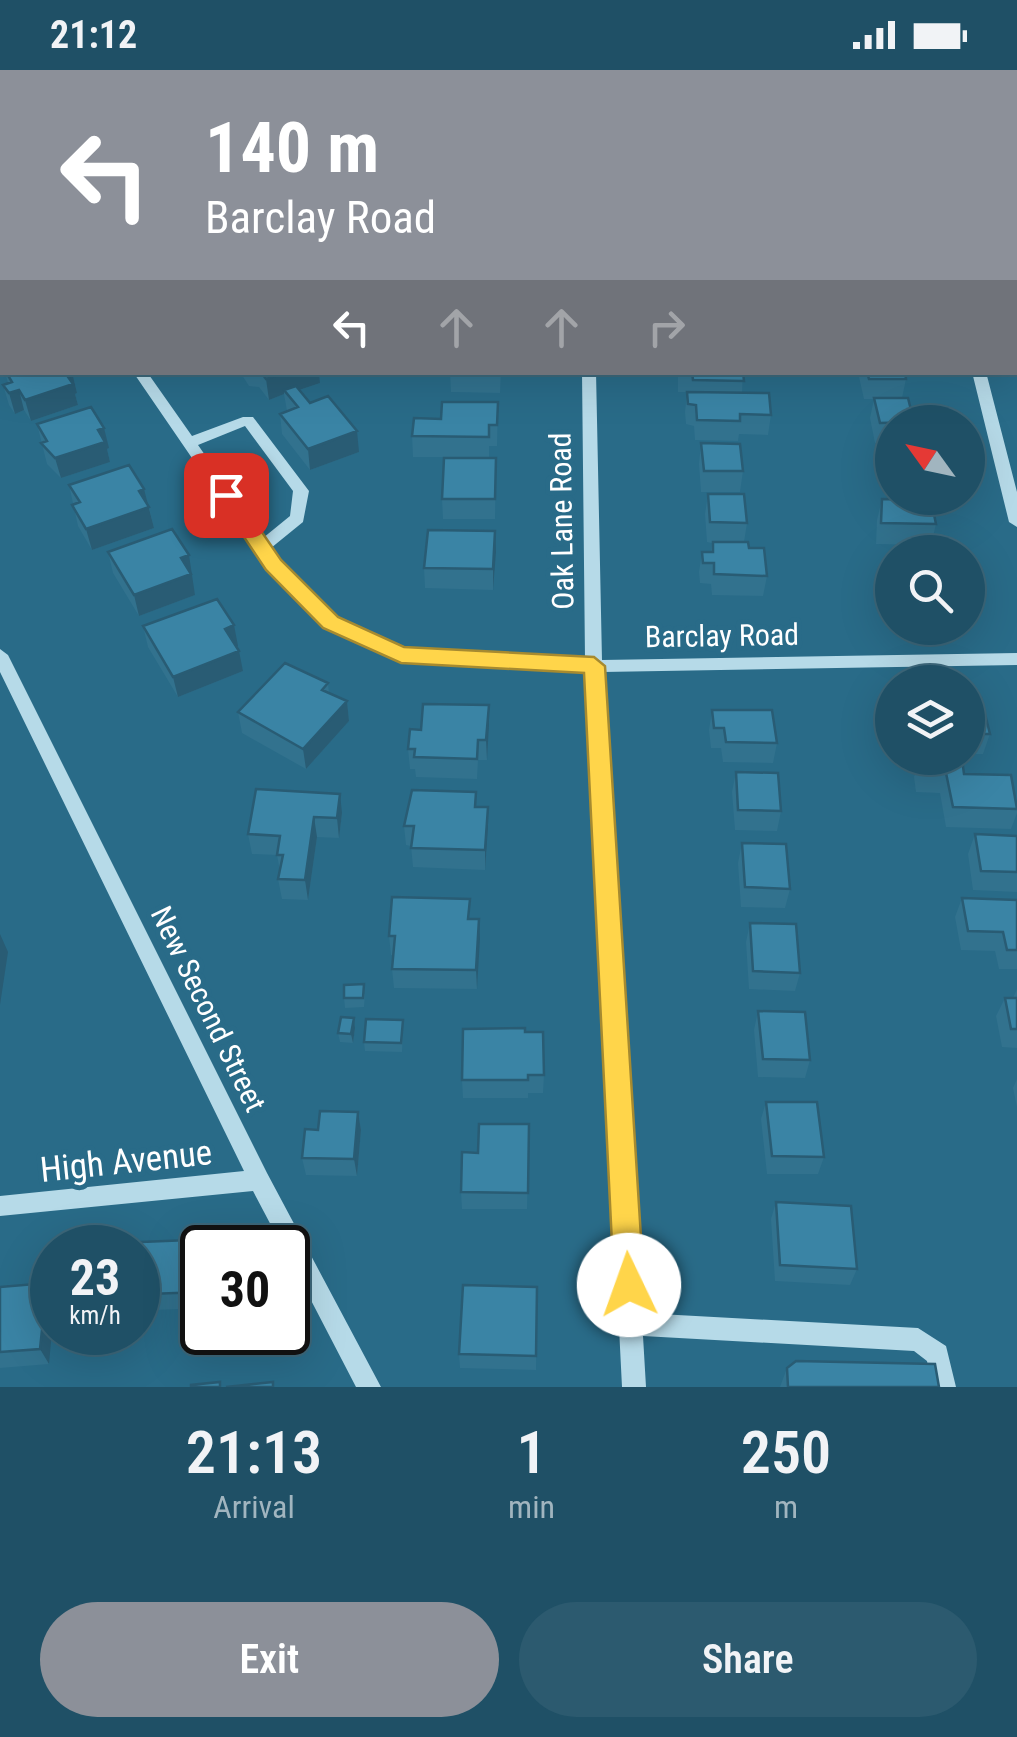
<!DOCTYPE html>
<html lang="en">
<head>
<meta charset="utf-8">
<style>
  body { margin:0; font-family:"Roboto Condensed",sans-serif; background:#2c5a6f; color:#f1f3f6; height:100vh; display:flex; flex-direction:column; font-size:38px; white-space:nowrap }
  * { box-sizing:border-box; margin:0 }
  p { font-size:32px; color:#a1b5bf }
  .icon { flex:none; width:55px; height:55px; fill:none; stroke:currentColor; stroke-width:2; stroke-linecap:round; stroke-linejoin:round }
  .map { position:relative; height:1317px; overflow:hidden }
  .sheet { display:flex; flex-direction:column; background:#1f5066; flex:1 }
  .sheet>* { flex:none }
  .top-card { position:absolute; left:0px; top:0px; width:1018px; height:305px; box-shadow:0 10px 40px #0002,0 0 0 2px #3c677a; background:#8c9099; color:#fff; overflow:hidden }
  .needle { width:65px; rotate:303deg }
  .fabs { position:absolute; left:875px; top:335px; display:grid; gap:20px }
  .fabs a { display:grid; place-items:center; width:110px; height:110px; border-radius:50%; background:#1f5066; box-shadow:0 10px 40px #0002,0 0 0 2px #3c677a; font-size:50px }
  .speed { position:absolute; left:30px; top:1155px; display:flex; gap:20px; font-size:50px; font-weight:700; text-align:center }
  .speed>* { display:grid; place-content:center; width:130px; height:130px; border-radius:50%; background:#1f5066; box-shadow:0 10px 40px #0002,0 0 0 2px #3c677a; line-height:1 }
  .speed small { font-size:25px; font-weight:400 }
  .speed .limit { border:5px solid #111; border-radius:15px; background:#fff; color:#111 }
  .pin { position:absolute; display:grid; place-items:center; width:85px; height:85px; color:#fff; margin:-42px; border-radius:20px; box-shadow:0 5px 15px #0006 }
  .me { position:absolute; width:110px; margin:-55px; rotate:357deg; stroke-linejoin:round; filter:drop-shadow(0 0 8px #0008) }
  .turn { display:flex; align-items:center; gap:35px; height:210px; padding:0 40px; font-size:45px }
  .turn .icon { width:130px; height:130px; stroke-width:2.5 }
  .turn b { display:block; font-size:70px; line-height:85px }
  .lanes { display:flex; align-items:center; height:95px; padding:0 40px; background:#0003; justify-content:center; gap:50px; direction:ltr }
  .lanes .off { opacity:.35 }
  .eta { display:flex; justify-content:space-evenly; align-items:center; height:170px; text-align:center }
  .eta b { font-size:60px; font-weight:600; line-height:70px }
  .action { display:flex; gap:20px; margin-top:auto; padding:20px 40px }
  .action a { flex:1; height:115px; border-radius:60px; background:#8c9099; color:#fff; font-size:40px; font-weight:600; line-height:115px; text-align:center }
  .action a+a { background:#2c5a6f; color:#f1f3f6 }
  .status { display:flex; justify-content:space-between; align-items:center; height:70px; padding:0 50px; background:#1f5066; direction:ltr }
  .status svg { height:28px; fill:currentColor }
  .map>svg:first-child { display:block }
</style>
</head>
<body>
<div class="status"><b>21:12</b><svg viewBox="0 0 49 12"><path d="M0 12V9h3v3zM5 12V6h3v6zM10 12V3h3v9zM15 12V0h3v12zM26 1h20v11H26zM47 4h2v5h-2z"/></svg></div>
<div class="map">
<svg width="1017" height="1317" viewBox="0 0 1017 1317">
  <rect width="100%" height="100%" fill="#296b88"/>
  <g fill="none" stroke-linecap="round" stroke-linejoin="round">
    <!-- minor -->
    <path fill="#b6dae8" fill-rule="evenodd" d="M286,0H299L301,2H288Z
      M579,0H591V2H580Z
      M883,0H895V2H884Z
      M0,87L2,88V99L0,98Z
      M1015,111L1017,112V120L1015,119Z
      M2,201V209L0,210V202Z
      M1015,296L1017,304L1010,303L1015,302Z
      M133,302H147L192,366L243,347H253L309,421L303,452L271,478L280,491L337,549L403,579L585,589L582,302H596L602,590L1017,583V595L603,602L641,1243L918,1258L946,1276L956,1317H932L927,1291L914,1281L643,1266L646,1317H622L586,602L401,591L325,557L268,499ZM245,356L293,421L290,446L263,468L198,375Z
      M972,302H986L1017,422V457L1009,452Z
      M0,579L8,585L267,1103L381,1317H356L288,1186V1178H283L253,1121L0,1146V1126L244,1101L0,602Z"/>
  </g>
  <!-- wall -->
  <path fill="#32728e" d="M655,0H691V2H655Z
    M789,0H793V1V0H832L831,2H789Z
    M1015,126L1017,129V176H1015Z
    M5,302H72L77,323L75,324L78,335L31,351L24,340L15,344L9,335L3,315L8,313Z
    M240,302H319L320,313L299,320L310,333L359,382L310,400L282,364L280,344L287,341L284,324L269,330L259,317L249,316Z
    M450,302H501L500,323L451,322Z
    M678,302H743L742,323L771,345L768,365L739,364L738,371L695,370L694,356L686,354L685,342L687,322H678Z
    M860,302H905L906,309L902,328L892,352V373H875L870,348L874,329H864L859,307Z
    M498,332L497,376H489V387H413L412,366L441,349Z
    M37,354L109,378L107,379L110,392L61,408L47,394Z
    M701,373L743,401L740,422H701L699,394Z
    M884,375H892V423H886L879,396Z
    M496,388L495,449H443L442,429Z
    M69,415L149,437L154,458L92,480L78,456Z
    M708,424L747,453L744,472L767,506L763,526L712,525L711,514L700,513L699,502L702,482H711L712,473L707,472L705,444Z
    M882,429L936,454L931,475L876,474L877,450Z
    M495,461L493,520L425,518L424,498Z
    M108,482L193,506H191L195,525L139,546L113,503Z
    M143,556L238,576H236L243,601L178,627L148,577Z
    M328,613L329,623L347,631L349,651L306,699L242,663L238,642Z
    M968,628L990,664L983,684H968Z
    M489,635L487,690H478L477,709L416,707L415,699H410L408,679L421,660Z
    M712,640L777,673L773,693L723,692L721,678H711L709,660Z
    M920,688L1017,732V743L1011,759L946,757L940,723L916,722L914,707Z
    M736,702L781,741L777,761L735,760L732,722Z
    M256,719L342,743L339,768L317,767L308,830L282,829L278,809L280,801L277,785L252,784L248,764Z
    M476,722V737L488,757L485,800L413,797L411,776L406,775L404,756Z
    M975,764L1017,766V822L973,820L968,784Z
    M742,773L790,819L785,838L741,837L738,793Z
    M962,828L1017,830V899H999L995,881L961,880L955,847Z
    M470,849H479L477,919L394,918L392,899L393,885H391L389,866Z
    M750,853L800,903L795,921L749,919L746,872Z
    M1017,919V978L1002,977L996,946L1005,928H1013Z
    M365,924L364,937L345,938L344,928Z
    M758,941L810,990L805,1008L758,1007L754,960Z
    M354,948L355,958L353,973L340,972L338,963Z
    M403,960L402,982L365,981L364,972Z
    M525,962L544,1005L543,1023H528V1028H463L462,1010Z
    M1017,1009V1037L1013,1018Z
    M766,1032L824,1087L818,1104H767L761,1049Z
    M358,1042L361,1060L357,1106L306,1105L302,1088L318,1060Z
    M529,1054L527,1139H462L461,1122Z
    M776,1132L857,1199L850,1215L775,1211L771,1149Z
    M214,1169L217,1178H202V1238L155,1240L149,1224V1217H145L138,1201Z
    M47,1213L49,1294L0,1298V1217Z
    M537,1217L536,1300L460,1298L459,1284Z
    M787,1298L939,1317H780Z"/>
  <!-- shaded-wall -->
  <path fill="#295c74" d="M28,0H69V2H29Z
    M72,302L77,323L75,324L78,335L31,351L25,330L66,304Z
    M286,302H319L320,313L287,324L284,320V324L269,330L266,309Z
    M19,320L24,340L15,344L9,323Z
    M104,358L109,378L107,379L110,392L61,408L55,388L98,360Z
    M357,361L359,382L310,400L308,379Z
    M144,419L154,458L92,480L86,459L139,421Z
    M495,461L496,482L493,520V499Z
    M189,485L195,525L139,546L134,525L181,488Z
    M234,555L238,576L229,579L225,559Z
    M239,581L243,601L178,627L173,607Z
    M347,631L349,651L306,699L303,679Z
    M489,635V655L487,690L486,670Z
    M340,724L342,743L339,768L337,748Z
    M488,737V757L485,800V780Z
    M314,747L317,767L308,830L305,810Z
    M479,849L480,869L477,919L476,900Z
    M0,864L8,882L0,935Z
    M354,948L355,958L353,973L351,964Z
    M358,1042L361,1060L357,1106L354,1089Z
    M47,1213L52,1222V1261L49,1294L40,1279Z"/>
  <!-- building -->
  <path fill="#3a84a5" stroke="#295c74" stroke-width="2.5" d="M189,0H238V1L235,2L183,1Z
    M452,0H505V2H451Z
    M1015,126L1017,129V155H1015Z
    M2,239V272L0,273V240Z
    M6,302H72L66,304L73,314L25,330L19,320L9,323L3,315L12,312Z
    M261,302H286L266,309Z
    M692,302H743L744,311L693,310Z
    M867,302H905L906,309H869Z
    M296,316L310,333L328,326L357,361L308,379L280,344L298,337L284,320Z
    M687,322L769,323L771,345L740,344V351L697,350L696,335L688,334Z
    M874,328H908L914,352L880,353Z
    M442,332H498L497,355H489V367L412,366L414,348L441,349Z
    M91,337L104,358L98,360L105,372L55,388L41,373L47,371L37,354Z
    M701,373L740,374L743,401H704Z
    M884,375H892V403H891Z
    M444,388H496L495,429H442Z
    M129,395L144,419L139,421L149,437L86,459L72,435L80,432L69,415Z
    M708,424H744L747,453L710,452Z
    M882,429L931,430L936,454L881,453Z
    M172,459L189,485L181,488L191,504L134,525L108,482Z
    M428,460L495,461L493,499L424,498Z
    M713,472H748L749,478H764L767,506L714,504V493H703L702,482H713Z
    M903,475L947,476L949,482H904Z
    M217,529L234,555L225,559L239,581L173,607L143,556Z
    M285,593L328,613L322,620L347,631L303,679L238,642Z
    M968,628H981L990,664H968Z
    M423,634L489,635L486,670H478L477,689L414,687L415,679H408L410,659L421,660Z
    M712,640H772L777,673L726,672L724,658H714Z
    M920,688L962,689L964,704L1011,705L1017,739L953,737L946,703L922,702Z
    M736,702L778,703L781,741L738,740Z
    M256,719L340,724L337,748L314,747L305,810L278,809L283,785H277L280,766L248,764Z
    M412,720L476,722L475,737H488L485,780L411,778L414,756H404Z
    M975,764L1017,766V802L981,801Z
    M742,773L786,774L790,819L745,817Z
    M392,827L470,829L468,849H479L476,900L392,899L395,866H389Z
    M962,828L1017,830V880H1007L1003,862L968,861Z
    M750,853L796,854L800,903L753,901Z
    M364,914L363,928H344V915Z
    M1005,928H1017V959H1011Z
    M758,941L805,942L810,990L763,989Z
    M341,947L354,948L351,964L338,963Z
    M366,949L403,950L401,973L364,972Z
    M525,958V962H543L544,1005H528V1010H462L463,959Z
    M766,1032H817L824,1087L772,1086Z
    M320,1041L358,1042L354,1089L302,1088L305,1059L318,1060Z
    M479,1054H529L528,1123L461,1122L462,1082L478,1083Z
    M776,1132L851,1136L857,1199L780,1195Z
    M214,1169V1178H202V1222L149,1224L151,1201H138L141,1172Z
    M47,1213L40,1279L0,1282V1217Z
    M463,1215L537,1217L536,1286L459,1284Z
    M796,1291L935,1294L939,1317H788L787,1298Z
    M220,1312V1317H191V1315Z
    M273,1312V1317H226Z"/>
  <!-- route -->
  <path fill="#ffd54a" stroke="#a68a30" stroke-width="2.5" d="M226,418L233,420L281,490L338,547L404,577L594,587L605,596L644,1215L639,1225L629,1229L618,1225L614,1215L584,603L401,593L323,558L266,500L216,425Z"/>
  <g text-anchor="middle" stroke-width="10" stroke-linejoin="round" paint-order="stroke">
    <!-- street labels -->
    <g font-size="30" fill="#fff" stroke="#296b88">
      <text transform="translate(562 451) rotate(-91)" y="10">Oak Lane Road</text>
      <text transform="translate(722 566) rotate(-1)" y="10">Barclay Road</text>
      <text transform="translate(208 939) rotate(64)" y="10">New Second Street</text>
    </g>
    <!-- near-street labels -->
    <g font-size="35" fill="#fff" stroke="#296b88">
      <text transform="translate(126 1091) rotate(-6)" y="12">High Avenue</text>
    </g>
  </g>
</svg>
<div class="fabs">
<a><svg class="needle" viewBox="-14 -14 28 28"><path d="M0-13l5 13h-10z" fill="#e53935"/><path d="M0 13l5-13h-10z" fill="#a1b5bf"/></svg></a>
<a><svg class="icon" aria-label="search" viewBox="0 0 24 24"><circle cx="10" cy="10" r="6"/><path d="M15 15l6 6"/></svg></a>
<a><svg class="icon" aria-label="layers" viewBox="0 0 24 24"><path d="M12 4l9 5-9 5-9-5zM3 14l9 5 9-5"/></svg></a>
</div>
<div class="speed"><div>23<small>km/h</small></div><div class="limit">30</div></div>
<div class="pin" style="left:226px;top:425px;background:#d93025"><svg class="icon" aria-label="arrive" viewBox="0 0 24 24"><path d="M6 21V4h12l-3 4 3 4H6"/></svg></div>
<svg class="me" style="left:629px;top:1215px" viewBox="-20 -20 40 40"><circle r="19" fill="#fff"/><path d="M0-13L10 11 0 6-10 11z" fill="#ffd54a"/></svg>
<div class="top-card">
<div class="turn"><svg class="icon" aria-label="left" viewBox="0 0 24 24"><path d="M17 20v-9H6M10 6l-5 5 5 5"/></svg><div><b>140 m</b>Barclay Road</div></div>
<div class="lanes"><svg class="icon" aria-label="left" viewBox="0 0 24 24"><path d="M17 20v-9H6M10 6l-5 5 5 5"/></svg><svg class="icon off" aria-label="ahead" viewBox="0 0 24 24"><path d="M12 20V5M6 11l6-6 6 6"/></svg><svg class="icon off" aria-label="ahead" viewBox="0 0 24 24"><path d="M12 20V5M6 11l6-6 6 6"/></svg><svg class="icon off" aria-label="right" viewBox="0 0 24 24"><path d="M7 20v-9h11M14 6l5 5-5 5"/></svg></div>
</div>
</div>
<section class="sheet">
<div class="eta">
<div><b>21:13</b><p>Arrival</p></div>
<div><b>1</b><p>min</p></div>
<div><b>250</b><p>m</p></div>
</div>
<div class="action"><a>Exit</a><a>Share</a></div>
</section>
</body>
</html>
